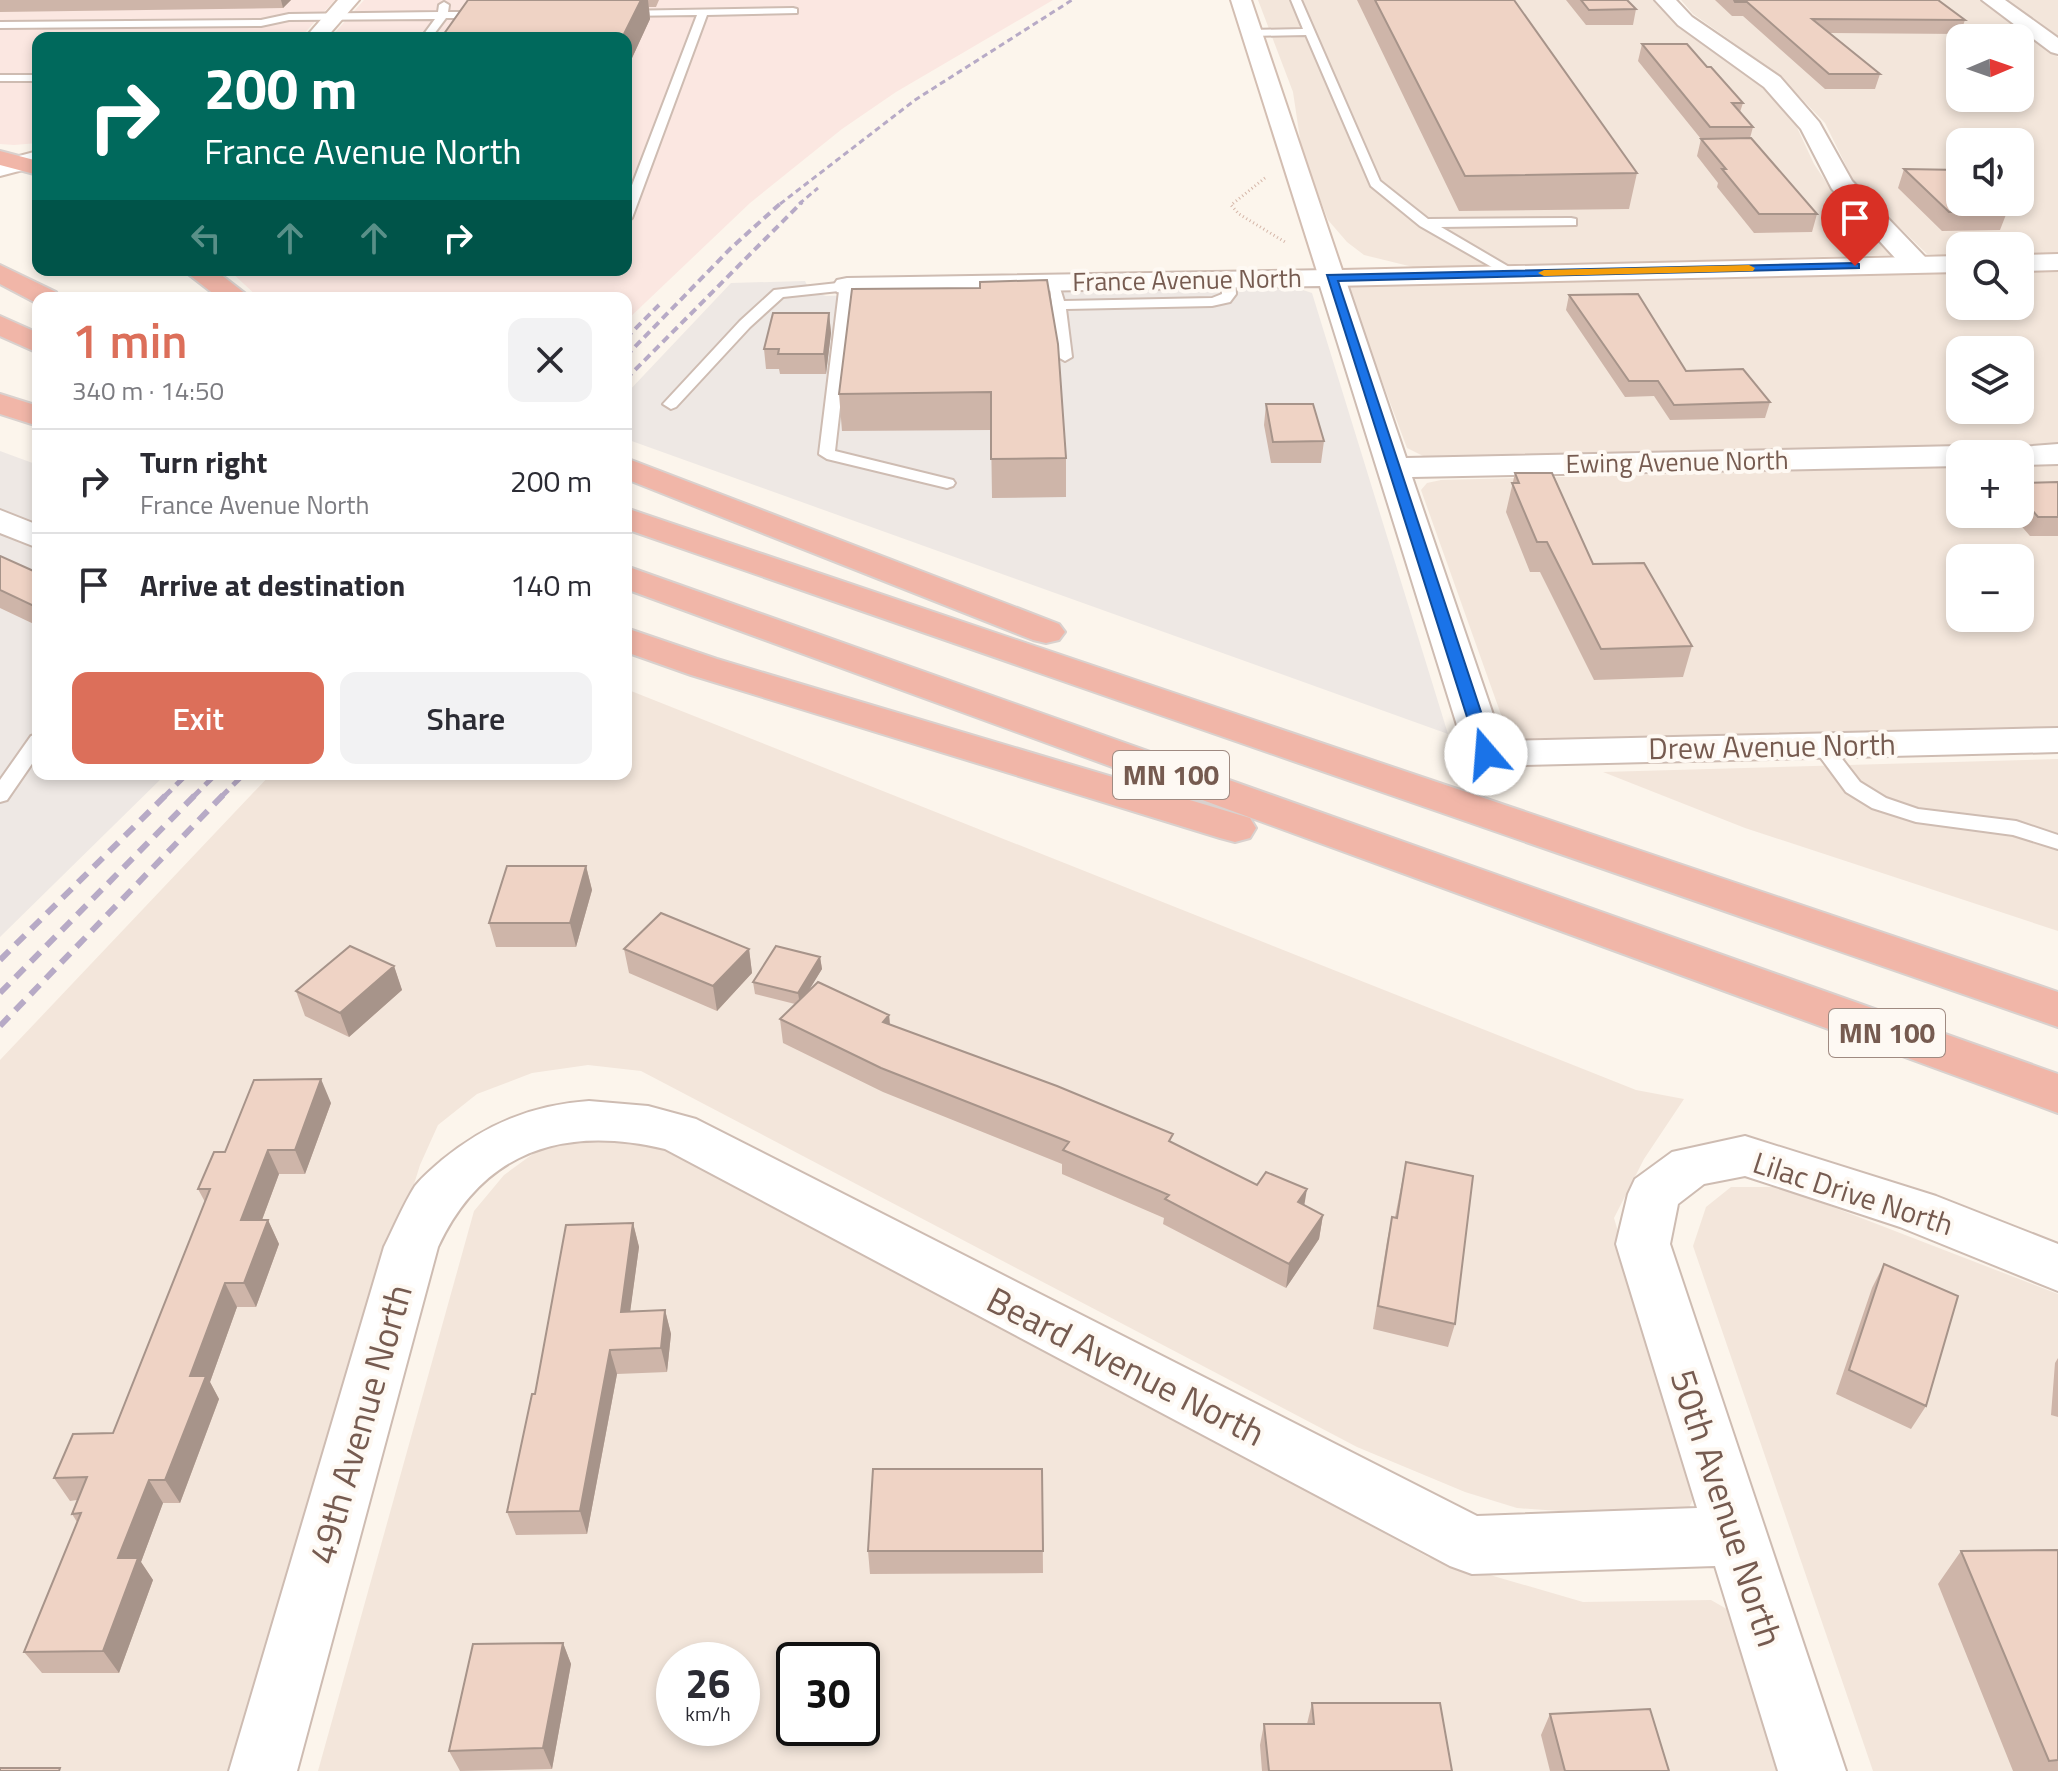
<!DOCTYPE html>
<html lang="en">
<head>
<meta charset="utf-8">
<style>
  body { margin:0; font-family:"Titillium Web",sans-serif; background:#f2f2f3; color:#2b2b33; height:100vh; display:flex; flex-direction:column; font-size:30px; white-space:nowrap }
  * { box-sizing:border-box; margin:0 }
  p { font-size:26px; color:#7c7c81 }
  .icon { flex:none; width:44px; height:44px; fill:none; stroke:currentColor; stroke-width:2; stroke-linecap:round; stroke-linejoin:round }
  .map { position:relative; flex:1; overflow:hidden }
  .side { position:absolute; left:32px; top:292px; width:600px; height:488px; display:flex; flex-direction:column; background:#fff; border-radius:16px; box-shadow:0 4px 12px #0003 }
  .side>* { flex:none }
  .top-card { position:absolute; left:32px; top:32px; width:600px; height:244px; border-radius:16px; box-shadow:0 4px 12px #0003; background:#00695c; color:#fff; overflow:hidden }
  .needle { width:52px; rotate:88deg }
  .fabs { position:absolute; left:1946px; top:24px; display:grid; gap:16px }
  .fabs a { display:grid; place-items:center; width:88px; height:88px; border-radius:16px; background:#fff; box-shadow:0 4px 12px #0003; font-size:40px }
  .speed { position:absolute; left:656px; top:1642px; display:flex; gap:16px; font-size:40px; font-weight:700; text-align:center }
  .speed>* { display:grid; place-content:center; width:104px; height:104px; border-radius:50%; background:#fff; box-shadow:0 4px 12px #0003; line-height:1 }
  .speed small { font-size:20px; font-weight:400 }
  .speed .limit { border:4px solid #111; border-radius:12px; background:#fff; color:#111 }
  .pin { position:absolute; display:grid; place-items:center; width:68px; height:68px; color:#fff; margin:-82px -34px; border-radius:50% 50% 50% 0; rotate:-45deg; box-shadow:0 0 8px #0007 }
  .pin .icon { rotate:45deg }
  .me { position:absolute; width:88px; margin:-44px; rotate:342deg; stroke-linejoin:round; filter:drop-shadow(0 0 6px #0008) }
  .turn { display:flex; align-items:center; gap:28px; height:168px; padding:0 40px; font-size:36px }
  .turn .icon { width:104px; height:104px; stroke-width:2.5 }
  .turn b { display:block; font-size:56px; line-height:68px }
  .lanes { display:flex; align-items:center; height:76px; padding:0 40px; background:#0003; justify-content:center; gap:40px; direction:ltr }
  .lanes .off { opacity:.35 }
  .round { display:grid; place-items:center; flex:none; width:84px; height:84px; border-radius:16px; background:#f2f2f3 }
  .summary { display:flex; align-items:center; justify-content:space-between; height:136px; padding:0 40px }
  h1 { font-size:48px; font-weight:600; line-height:60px; color:#dc6f5a }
  .action { display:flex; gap:16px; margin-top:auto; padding:16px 40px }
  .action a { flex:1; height:92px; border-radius:16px; background:#dc6f5a; color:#fff; font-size:32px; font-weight:600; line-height:92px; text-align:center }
  .action a+a { background:#f2f2f3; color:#2b2b33 }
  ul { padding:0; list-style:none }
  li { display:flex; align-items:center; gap:24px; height:104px; padding:0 40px; border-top:2px solid #e1e1e2 }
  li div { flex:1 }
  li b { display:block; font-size:30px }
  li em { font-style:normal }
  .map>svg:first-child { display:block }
</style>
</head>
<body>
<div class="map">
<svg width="2058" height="1771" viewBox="0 0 2058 1771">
  <rect width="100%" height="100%" fill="#fcf5ec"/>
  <!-- residential -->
  <path fill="#f3e6db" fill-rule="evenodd" d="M1258,0H1654L1681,27L1751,75L1777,102L1794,121L1814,164L1830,188L1889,249V255L1417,268L1364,255L1347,242L1328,220L1302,152L1293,92Z
    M1681,0H1981L2058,57V255L2020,256V246H1960V257L1927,254L1855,184L1825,123L1797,94L1775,72L1693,14ZM1960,38H2020V98H1960ZM1960,142H2020V202H1960Z
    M2007,0H2058V36Z
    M2058,270V445L1429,459L1407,448L1348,290L1351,285L1960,272V306H2020V271ZM1960,350H2020V410H1960Z
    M2058,464V727L1517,743L1509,737L1421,490L1427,483L1441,480L1960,467V514H2020V465ZM1960,558H2020V618H1960Z
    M626,689L1636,1090L1684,1099L1644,1159L1614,1218L1696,1494L1685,1515L1644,1517L1517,1508L1465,1492L1357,1447L641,1071L588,1065L532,1073L477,1094L438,1125L420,1165L231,1771H0V1060L271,774H626Z
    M2058,759V931L1745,828L1603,772Z
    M651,1135L1428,1557L1583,1602L1711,1600L1732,1612L1785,1771H318L474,1211L504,1175L552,1140ZM674,1660H742V1728H674ZM794,1660H862V1728H794Z
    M1731,1187H1781L2058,1294V1771H1873L1693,1246L1706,1207Z"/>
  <!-- commercial -->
  <path fill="#fbe7e1" d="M0,0H335L300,38H38V143L14,145L0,144Z
    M364,0H1053L896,92L842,129L750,203L626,321V298H259L229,270H626V38H330Z"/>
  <!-- industrial -->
  <path fill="#eee8e4" d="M805,281L810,291L826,296L1285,284L1312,293L1448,734L626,439V394L731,283Z
    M0,451L38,465V774H166L0,937Z"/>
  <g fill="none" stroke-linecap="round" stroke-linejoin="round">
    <defs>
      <path id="lane" d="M1291,0H1301L1380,181L1428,219L1571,218L1576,219V225L1441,227L1516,271L1518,274L1511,278L1420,226L1371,186L1306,35L1251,36L1246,33L1251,30L1303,29Z
        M444,2L449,5L448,12H487L492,15L487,18H446L431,38H421L435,19L289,20L261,26L0,28V22L261,20L289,14L438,12L439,5Z
        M793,8L797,9V13L707,15L632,218L626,222V201L697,15L622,16L618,15V11Z
        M0,75H38V81H0Z
        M1228,275L1235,279L1236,294L1230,302L1212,306L1066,309L1072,357L1065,361L1058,357L1050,288H1060L1064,301L1212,298L1222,294L1221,279Z
        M847,282L854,286L835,451L953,480L955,483L953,486L947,488L827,459L819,454L839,291L783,297L750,327L676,407L671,409L663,404L740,321L774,290Z
        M38,734V755L7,800L0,802V780L31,736Z
        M1822,740L1829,742L1860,782L1886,798L1918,809L2016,821L2058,835V849L2013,835L1916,822L1872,808L1846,792L1815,750L1812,746L1815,742Z"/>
      <path id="street" d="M1655,0H1676L1692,17L1780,77L1819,122L1852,181L1927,259L1931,265L1927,271H1907L1832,189L1801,129L1764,87L1678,25Z
        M1982,0H2005L2058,38V54L2051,52Z
        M1331,270L1341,272L1345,278L1406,458L1960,446L1971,449L1975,454H1960V466L1412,477L1502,741L2058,728V752L1486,766L1472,763L1466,754L1320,286L847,294L837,292L833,286L837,280L847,278Z
        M2058,444V464L2020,465V454H2005L2009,448Z
        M0,510L38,525V548L0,533Z
        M589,1101L648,1106L696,1119L1477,1516L1697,1508L1616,1244L1628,1194L1635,1179L1672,1152L1745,1136L1936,1196L2058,1244V1291L1900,1227L1745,1176L1704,1184L1678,1204L1670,1244L1846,1771H1778L1715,1566L1472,1574L1450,1566L665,1149C565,1125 483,1150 438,1247L297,1771H229L384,1247C394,1227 403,1205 415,1186C423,1176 433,1168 442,1160C486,1124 532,1105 589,1101Z"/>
      <path id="secondary" d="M338,0H359L326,38H305Z
        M1231,0H1251L1342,270L1960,256V272L1331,286L1321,284Z
        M38,151V166L0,176V161Z
        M2058,254V270L2020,271V255Z"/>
      <path id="highway" d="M0,151L38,161V175L0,165Z
        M0,265L56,292L60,298H38V304L0,284Z
        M183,270H215L251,298H219Z
        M0,316L38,333V353L0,336Z
        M0,394L38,406V426L0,414Z
        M626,458L1059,624L1065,632L1059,640L1046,643L1033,640L626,479Z
        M626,508L2058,992V1027L626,529Z
        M626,566L2058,1074V1113L626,589Z
        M626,628L717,659L1250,818L1256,828L1250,838L1235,842L1220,838L691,675L626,652Z"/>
    </defs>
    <!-- lane casing -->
    <use href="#lane" stroke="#cebcb2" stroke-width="4"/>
    <!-- street casing -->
    <use href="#street" stroke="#cebcb2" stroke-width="4"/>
    <!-- secondary casing -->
    <use href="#secondary" stroke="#d3beb2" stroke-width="4"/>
    <!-- highway casing -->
    <use href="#highway" stroke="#d9d1ce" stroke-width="4"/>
    <!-- path -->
    <path stroke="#d5b6a8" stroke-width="3" stroke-dasharray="1 3" stroke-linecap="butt" d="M1265,178L1231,205L1239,214L1285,242"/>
    <!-- lane -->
    <use href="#lane" fill="#fff" fill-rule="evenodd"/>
    <!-- street -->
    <use href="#street" fill="#fff" fill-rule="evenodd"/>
    <!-- secondary -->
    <use href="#secondary" fill="#fff" fill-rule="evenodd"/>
    <!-- highway -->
    <use href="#highway" fill="#f1b6a8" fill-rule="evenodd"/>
    <!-- rail-far3 -->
    <path stroke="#b7aac6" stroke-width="3" stroke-dasharray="6 4" stroke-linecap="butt" d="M780,204L915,100L1072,0
      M799,204L818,188"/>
    <!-- rail-far2 -->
    <path stroke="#b7aac6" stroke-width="4" stroke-dasharray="8 5" stroke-linecap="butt" d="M626,338L659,305
      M626,356L731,248L782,202
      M626,379L802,202"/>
    <!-- rail-far1 -->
    <path stroke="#b7aac6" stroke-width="5" stroke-dasharray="10 7" stroke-linecap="butt" d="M164,797L187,774
      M193,797L216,774
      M221,797L244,774"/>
    <!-- rail -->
    <path stroke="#b7aac6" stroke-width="6" stroke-dasharray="13 9" stroke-linecap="butt" d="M0,960L166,795
      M0,993L195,795
      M0,1026L223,795"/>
  </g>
  <!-- wall -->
  <path fill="#ceb5a9" d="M0,0H291L283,8L0,12Z
    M468,0H659L656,7H649L650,19L626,71V38Z
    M1357,0H1514L1637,173L1629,209L1459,211Z
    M1566,0H1627L1636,9L1633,25H1586Z
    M1715,0H1938L1965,20L1960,34L1830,33L1880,74L1875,89H1825L1743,16H1732Z
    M1642,44L1707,67L1743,103L1740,112L1753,127L1750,138L1817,214L1812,232L1754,233L1717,187L1718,183L1697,156L1701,139L1638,61Z
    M1904,169L2007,212L2000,230L1942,231L1898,188Z
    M980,288L1066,458V497L992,498L991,430L842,431L839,394Z
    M1569,295L1686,371L1770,402L1765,418L1670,420L1654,396L1625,397L1566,310Z
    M829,313L831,333L826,374H780L779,369H766L764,349Z
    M1266,404L1324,441L1321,463H1271L1264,425Z
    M1515,473L1593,564L1692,646L1683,677L1594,680L1540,572H1530L1506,512Z
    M2058,482V536H2030L2011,514H2020V483Z
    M0,556L38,573V626L0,608Z
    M586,866L592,890L576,947H496L489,923Z
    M624,949H749L752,973L717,1011L629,973Z
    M820,957L822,969L808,991L889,1015L890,1024L1173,1143L1257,1185L1304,1205L1323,1215L1319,1239L1286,1288L1163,1224L1164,1218L1062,1174V1164L883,1092L783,1043L780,1019L795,1004L755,994L753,982Z
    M394,966L402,990L349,1037L305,1016L296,991Z
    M331,1103L305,1174H279L262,1220H268L279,1244L256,1307H237L210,1382L219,1399L180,1503H163L141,1562L153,1580L119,1673H42L24,1652L77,1522L72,1514L77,1500L70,1501L54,1478L113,1433L205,1202L198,1189Z
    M1406,1162L1455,1324L1448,1347L1373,1329L1387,1241L1392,1217H1395Z
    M633,1223L639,1247L630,1311L665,1310L671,1334L667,1372L617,1374L587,1534L516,1535L507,1512L535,1394Z
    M1884,1264L1926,1406L1911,1429L1836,1394L1872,1288Z
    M2058,1358V1417L2051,1415L2055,1363Z
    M1042,1469L1043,1573L870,1574L868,1551Z
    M2058,1550V1771H2013L1938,1584L1961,1551Z
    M563,1643L571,1664L552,1769L460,1771L449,1751Z
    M1312,1703L1452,1771H1262L1260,1745L1264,1724H1307Z
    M1550,1714L1669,1771H1550L1541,1735Z"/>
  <!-- shaded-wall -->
  <path fill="#a7948a" d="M281,0H291L283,8Z
    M641,0H648L650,19L626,71V38H622Z
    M829,313L831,333L826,374L824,354Z
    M586,866L592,890L576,947L570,923Z
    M749,949L752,973L717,1011L713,986Z
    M820,957L822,969L800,1005L798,993Z
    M394,966L402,990L349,1037L340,1013Z
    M889,1015L891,1039L883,1022Z
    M321,1079L331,1103L305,1174L295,1150Z
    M268,1150L279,1174L253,1244L241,1220Z
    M1307,1189L1303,1213L1298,1202Z
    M1323,1215L1319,1239L1286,1288L1289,1264Z
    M268,1220L279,1244L256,1307L244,1283Z
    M633,1223L639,1247L627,1335L621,1312Z
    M225,1283L237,1307L210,1382L219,1399L180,1503L165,1480L190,1376Z
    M665,1310L671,1334L667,1372L661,1348Z
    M610,1350L617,1374L587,1534L580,1511Z
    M149,1480L163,1503L141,1562L153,1580L119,1673L103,1651L118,1558Z
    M563,1643L571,1664L552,1769L543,1748Z"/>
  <!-- building -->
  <path fill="#efd3c5" stroke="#a7948a" stroke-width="2" d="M468,0H641L622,38H441Z
    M1375,0H1514L1637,173L1465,176Z
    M1581,0H1627L1636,9L1589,10Z
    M1734,0H1938L1965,20L1812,19L1880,74H1829L1747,2H1735Z
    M1642,44H1687L1707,67H1711L1743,103H1732L1753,127H1710Z
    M1751,138L1817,214H1759L1722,169H1726L1701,139Z
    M1904,169L1960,170V202H1996L2007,212H1949Z
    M1047,280L1058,344L1066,458L991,459V392L839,394L852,289L980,288V282Z
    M1638,294L1686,371L1743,369L1770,402L1674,405L1658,381H1629L1569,295Z
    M773,313H829L824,354H778L779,349H764Z
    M1266,404H1313L1324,441L1273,442Z
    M1515,473H1552L1593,564L1644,563L1692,646L1601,649L1547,542H1537L1512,483H1519Z
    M2058,482V517H2038L2020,496V483Z
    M0,556L38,573V608L0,590Z
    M507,866H586L570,923H489Z
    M661,913L749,949L713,986L624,949Z
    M350,946L394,966L340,1013L296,991Z
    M776,946L820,957L798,993L753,982Z
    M818,982L889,1015L883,1022L1057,1086L1173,1134L1169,1141L1257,1185L1266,1172L1307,1189L1298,1202L1323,1215L1289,1264L1165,1199L1169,1195L1063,1150L1069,1142L881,1068L780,1019Z
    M321,1079L295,1150H268L241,1220H268L244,1283H225L190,1376H206L165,1480H149L118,1558H138L103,1651L24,1652L81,1513L72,1514L87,1477L54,1478L73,1434L113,1433L210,1189H198L214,1152H225L254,1080Z
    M1406,1162L1473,1176L1455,1324L1378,1306L1392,1217L1397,1218Z
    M633,1223L621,1312L665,1310L661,1348L610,1350L580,1511L507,1512L532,1394H535L566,1225Z
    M1884,1264L1958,1296L1926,1406L1849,1370Z
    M873,1469H1042L1043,1551H868Z
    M2058,1550V1760L2049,1761L1961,1551Z
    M563,1643L543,1748L449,1751L473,1644Z
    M1312,1703H1440L1452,1771H1269L1264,1724H1314Z
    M1650,1709L1669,1771H1565L1550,1714Z
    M0,1768H60L59,1771H0Z"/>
  <!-- route -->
  <path fill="#1a73e8" stroke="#114b97" stroke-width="2" d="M1855,263L1859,264V268L1338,281L1495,754L1492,758H1480L1327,275Z"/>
  <!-- slow -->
  <path fill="#f59e0b" d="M1749,265L1755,268L1753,271L1544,276L1538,273L1544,270Z"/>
  <g text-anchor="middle" stroke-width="8" stroke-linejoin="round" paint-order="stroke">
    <!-- far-street labels -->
    <g font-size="26" fill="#765b50" stroke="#fef9f3">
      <text transform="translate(1187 280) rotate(-1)" y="9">France Avenue North</text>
      <text transform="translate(1677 462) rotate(-1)" y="9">Ewing Avenue North</text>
    </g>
    <!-- shield labels -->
    <g fill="#fef9f3" stroke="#9f8a81" stroke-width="2">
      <rect x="1113" y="751" width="116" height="48" rx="6"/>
      <rect x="1829" y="1009" width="116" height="48" rx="6"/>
    </g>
    <g font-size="28" font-weight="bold" fill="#765b50">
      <text x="1171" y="785">MN 100</text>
      <text x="1887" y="1043">MN 100</text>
    </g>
    <!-- street labels -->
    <g font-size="30" fill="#765b50" stroke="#fef9f3">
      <text transform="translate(1772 747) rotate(-1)" y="10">Drew Avenue North</text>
      <text transform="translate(1853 1194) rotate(18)" y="10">Lilac Drive North</text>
    </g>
    <!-- near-street labels -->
    <g font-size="36" fill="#765b50" stroke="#fef9f3">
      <text transform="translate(1126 1366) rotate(27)" y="13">Beard Avenue North</text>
      <text transform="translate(360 1424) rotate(-74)" y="13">49th Avenue North</text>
      <text transform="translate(1727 1508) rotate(72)" y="13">50th Avenue North</text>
    </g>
  </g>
</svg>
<div class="fabs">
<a><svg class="needle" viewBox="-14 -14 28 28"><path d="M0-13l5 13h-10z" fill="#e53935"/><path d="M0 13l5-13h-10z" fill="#7c7c81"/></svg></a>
<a><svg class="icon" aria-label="sound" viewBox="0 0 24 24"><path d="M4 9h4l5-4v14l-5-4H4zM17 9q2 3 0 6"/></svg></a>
<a><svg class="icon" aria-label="search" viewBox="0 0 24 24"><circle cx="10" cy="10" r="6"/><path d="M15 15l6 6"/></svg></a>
<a><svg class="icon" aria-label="layers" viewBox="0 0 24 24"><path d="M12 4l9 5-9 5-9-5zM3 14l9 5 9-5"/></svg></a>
<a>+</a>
<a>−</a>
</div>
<div class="speed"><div>26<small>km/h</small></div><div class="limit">30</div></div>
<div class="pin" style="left:1855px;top:266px;background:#d93025"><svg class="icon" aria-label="arrive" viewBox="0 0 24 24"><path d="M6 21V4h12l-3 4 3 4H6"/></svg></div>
<svg class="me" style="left:1486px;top:754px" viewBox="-20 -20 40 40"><circle r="19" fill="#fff"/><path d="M0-13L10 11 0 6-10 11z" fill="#1a73e8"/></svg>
<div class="top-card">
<div class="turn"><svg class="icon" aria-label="right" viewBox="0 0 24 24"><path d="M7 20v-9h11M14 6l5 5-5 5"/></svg><div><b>200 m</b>France Avenue North</div></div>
<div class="lanes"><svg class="icon off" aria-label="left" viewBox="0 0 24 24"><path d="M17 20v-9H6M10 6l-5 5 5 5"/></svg><svg class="icon off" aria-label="ahead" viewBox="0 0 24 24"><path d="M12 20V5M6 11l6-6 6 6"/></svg><svg class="icon off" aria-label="ahead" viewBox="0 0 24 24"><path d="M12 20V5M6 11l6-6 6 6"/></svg><svg class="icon" aria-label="right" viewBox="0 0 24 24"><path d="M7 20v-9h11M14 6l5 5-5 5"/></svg></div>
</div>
<section class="side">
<div class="summary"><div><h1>1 min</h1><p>340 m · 14:50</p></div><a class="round"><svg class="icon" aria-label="close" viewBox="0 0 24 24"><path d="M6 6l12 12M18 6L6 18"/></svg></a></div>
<ul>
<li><svg class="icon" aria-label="right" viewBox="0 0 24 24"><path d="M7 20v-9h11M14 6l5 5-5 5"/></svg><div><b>Turn right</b><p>France Avenue North</p></div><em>200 m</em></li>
<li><svg class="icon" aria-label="arrive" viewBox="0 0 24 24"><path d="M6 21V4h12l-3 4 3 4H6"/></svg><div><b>Arrive at destination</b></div><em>140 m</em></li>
</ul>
<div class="action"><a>Exit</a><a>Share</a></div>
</section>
</div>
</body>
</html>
